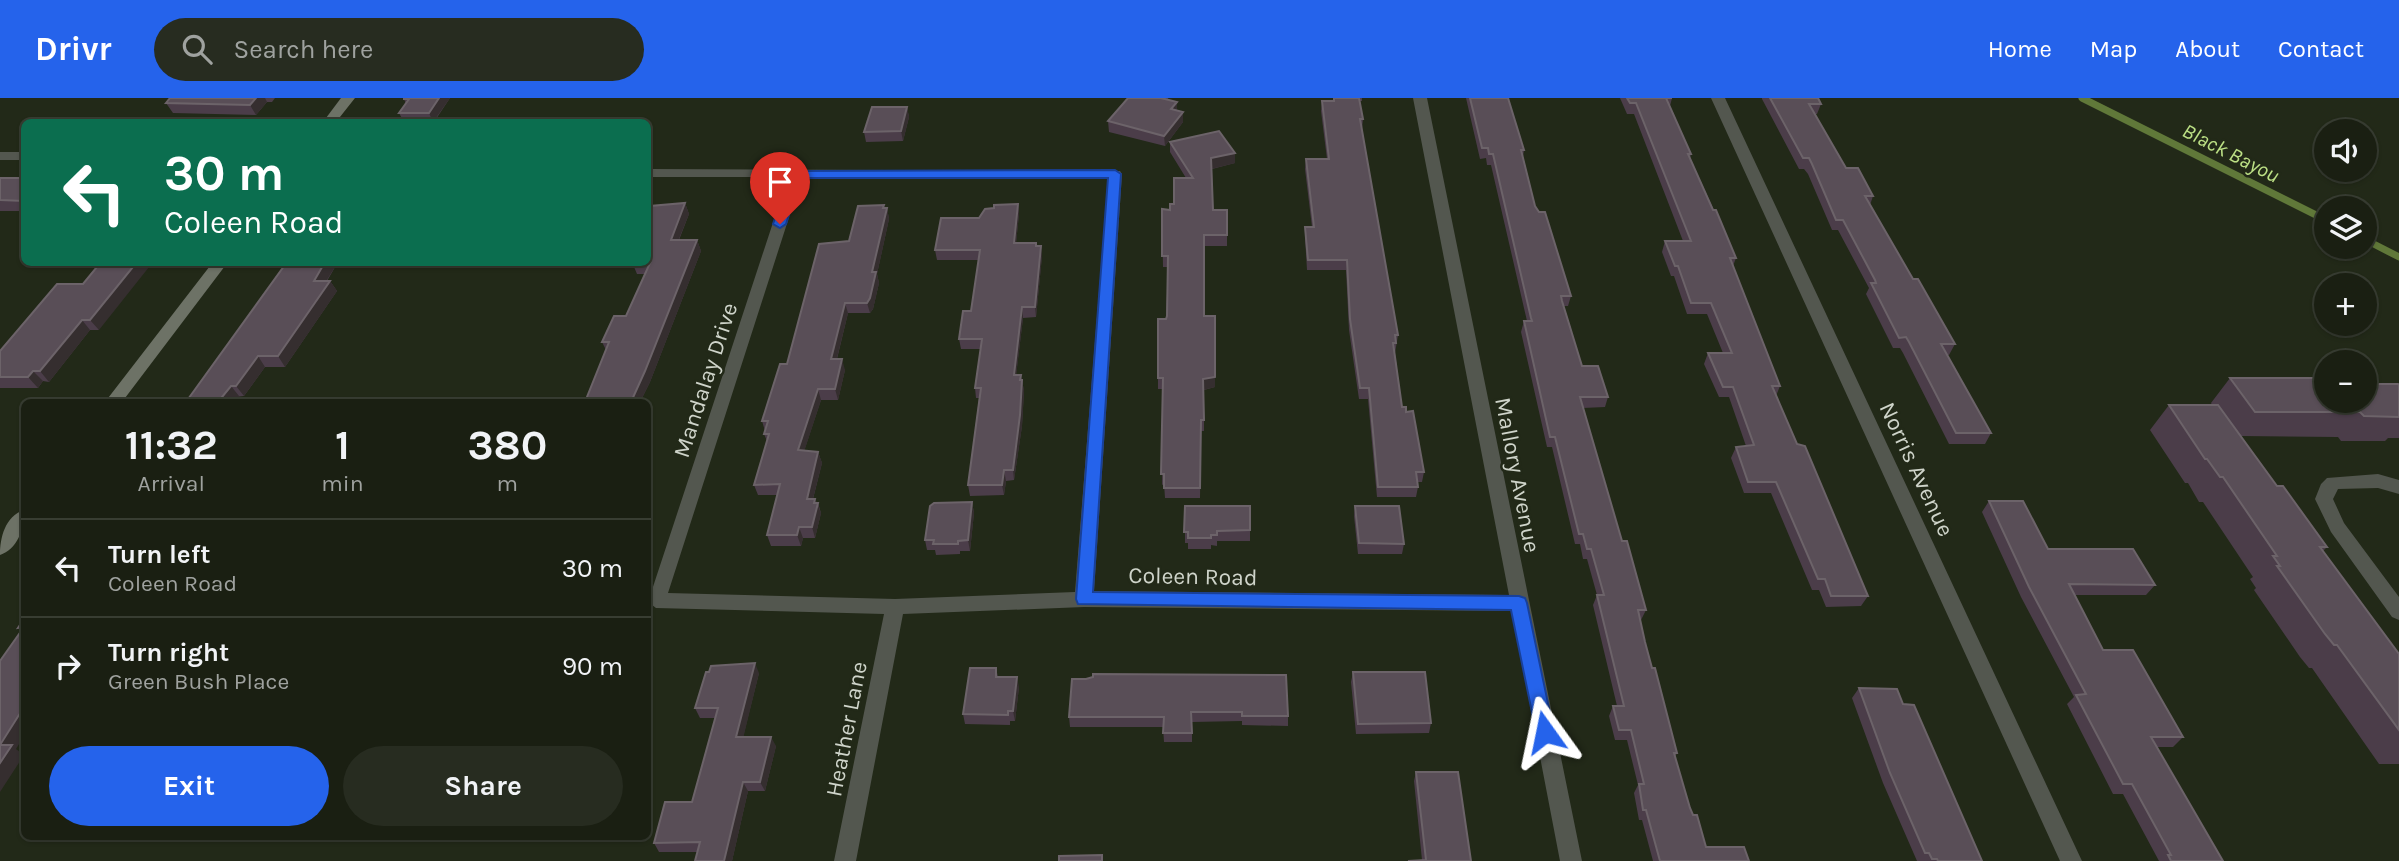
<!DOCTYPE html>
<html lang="en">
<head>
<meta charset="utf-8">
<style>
  body { margin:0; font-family:Karla,sans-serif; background:#272c20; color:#f1f3f6; height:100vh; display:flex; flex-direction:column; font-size:26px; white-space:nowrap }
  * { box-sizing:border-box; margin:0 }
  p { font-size:23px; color:#9fa29f }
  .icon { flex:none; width:38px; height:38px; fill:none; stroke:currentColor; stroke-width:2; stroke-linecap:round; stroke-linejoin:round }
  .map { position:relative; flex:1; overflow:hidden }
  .drawer { position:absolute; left:21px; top:301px; width:630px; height:441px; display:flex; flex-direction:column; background:#1a1f12; border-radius:10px; box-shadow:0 2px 5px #0004,0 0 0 2px #383d32 }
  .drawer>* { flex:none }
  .banner { position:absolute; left:21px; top:21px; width:630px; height:147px; border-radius:10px; box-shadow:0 2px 5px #0004,0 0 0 2px #383d32; background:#0b6e4f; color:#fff; overflow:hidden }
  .fabs { position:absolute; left:2314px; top:21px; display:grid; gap:14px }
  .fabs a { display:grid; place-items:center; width:63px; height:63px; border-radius:50%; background:#1a1f12; box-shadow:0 2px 5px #0004,0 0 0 2px #383d32; font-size:35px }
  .pin { position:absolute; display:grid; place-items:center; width:60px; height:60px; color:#fff; margin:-72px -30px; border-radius:50% 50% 50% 0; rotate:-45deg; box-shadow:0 0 7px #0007 }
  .pin .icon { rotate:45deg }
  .me { position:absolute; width:77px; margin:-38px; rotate:348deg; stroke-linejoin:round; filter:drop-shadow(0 0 5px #0008) }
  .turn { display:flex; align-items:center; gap:24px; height:147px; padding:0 28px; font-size:32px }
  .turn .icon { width:91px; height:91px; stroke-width:2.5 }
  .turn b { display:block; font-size:49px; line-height:60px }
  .eta { display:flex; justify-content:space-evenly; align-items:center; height:119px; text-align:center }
  .eta b { font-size:42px; font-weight:700; line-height:49px }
  .primary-button { display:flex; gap:14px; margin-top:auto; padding:14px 28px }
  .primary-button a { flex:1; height:80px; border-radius:42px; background:#2563eb; color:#fff; font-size:28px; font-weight:700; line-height:80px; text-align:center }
  .primary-button a+a { background:#272c20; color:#f1f3f6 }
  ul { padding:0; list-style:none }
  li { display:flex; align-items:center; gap:21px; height:98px; padding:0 28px; border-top:2px solid #383d32 }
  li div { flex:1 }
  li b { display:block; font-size:26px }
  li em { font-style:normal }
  header { display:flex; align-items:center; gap:42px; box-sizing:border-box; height:98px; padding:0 35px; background:#2563eb; color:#fff }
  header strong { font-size:33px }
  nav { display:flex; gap:38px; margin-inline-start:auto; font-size:24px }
  .search { width:490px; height:63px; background:#272c20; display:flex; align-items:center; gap:18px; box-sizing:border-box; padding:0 24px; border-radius:38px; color:#9fa29f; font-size:26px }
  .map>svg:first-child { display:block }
</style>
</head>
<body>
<header>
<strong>Drivr</strong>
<div class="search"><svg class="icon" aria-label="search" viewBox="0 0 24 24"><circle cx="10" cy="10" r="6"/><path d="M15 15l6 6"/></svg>Search here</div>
<nav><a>Home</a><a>Map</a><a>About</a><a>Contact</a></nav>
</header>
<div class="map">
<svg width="2399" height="763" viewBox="0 0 2399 763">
  <rect width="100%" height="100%" fill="#222918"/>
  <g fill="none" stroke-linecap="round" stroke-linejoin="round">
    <!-- stream -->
    <path stroke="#607839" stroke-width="7" d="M2082,0L2326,122
      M2364,141L2399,159"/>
    <!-- street -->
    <path fill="#53574f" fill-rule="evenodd" d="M1413,0H1427L1582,763H1560L1512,513L1084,509L903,516L856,763H834L884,516L656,510L648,504L788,79H648V71L1120,73L1122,76L1094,493L1509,497ZM802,79L1108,80L1075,494L895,501L668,495Z
      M1711,0H1725L2082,763H2060Z
      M0,54H24V62H0Z
      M2378,376L2399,382V396L2378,390L2338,391L2333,401L2344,425L2399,499V522L2392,519L2331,434L2315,401L2321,386L2327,380Z"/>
    <!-- secondary -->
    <path fill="#6d7266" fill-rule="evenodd" d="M341,0H355L336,24H323Z
      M213,164H228L122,304H105Z
      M24,412C25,429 18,451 0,457C0,440 5,418 24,412Z"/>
  </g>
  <!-- wall -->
  <path fill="#4b3d49" d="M170,0H275L272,4H267L256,17L173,15L166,5Z
    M450,0L434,24H404L399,15L406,6L404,1Z
    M1128,0H1168V2L1177,12L1183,14V24L1165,48L1109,34L1108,23Z
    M1333,0H1362V3H1360L1363,21L1362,31L1398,237L1395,255L1402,309L1424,374L1422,384H1417L1418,389L1416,399H1377L1368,301H1359L1349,232L1346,172H1307L1305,139V129H1312L1305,71L1306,61H1327L1321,13L1322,3H1333Z
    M1466,0H1508L1524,52L1523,59L1535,108L1571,198L1568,208H1564L1582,268L1608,299L1605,309L1583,310L1622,443L1646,512L1641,522L1640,523L1645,544L1677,655L1675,659L1690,710L1706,749L1749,763H1653L1642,722H1639L1634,695L1638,687L1627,642H1615L1609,618L1613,608H1617L1593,507L1597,497L1587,461H1583L1580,446H1575L1552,349H1547L1521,234L1524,223H1527L1491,67H1487L1486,60L1480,61Z
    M1620,0H1672L1670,8L1691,56L1690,60L1736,160L1733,168L1780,288L1776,298L1797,346L1868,498L1861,508L1826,509L1819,492H1812L1771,395H1744L1731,360L1736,349L1746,348L1729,299H1719L1704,266L1708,255H1723L1707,216H1687L1674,178H1671L1662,154L1665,143H1683L1634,16H1627Z
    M1762,0H1818L1821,6L1817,16H1815L1846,70L1873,98L1870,107L1913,181L1955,246L1949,257H1947L1991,335L1985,346H1949L1903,255L1900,250H1893L1866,196L1869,190L1838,132H1832L1808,76L1804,71H1799L1762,1Z
    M907,9L909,19L903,43L866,44L864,34Z
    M1170,44L1235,65L1212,71L1213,112H1227V148H1204V218L1215,289L1204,292V333H1201L1200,400H1165L1164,386L1162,387L1163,291H1158V221H1166L1168,169H1163L1162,111L1170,112L1174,106L1186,80L1170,54Z
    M0,80H24V113H0Z
    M685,105L689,116L679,142H697L701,153L650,284L640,304H585L606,252L602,244L626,218L645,176H637L632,164H648Z
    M1018,106L1019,116L1016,145L1037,148L1042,158L1036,219L1023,220L1016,277H1021L1024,293L1022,328L1014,382L1006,383L1004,397L970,398L968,387L979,300H976L975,290L981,251H961L959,241L971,213L979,162H937L935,152L979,120Z
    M884,110H887L889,121L877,176L879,185L873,211L870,215H848L837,261L845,272L838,302H821L804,353L818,354L822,365L813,401L818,405L821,415L815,440H803L801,448H771L767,437L778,397H758L754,387L767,343L764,336L765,333L762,323L787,266L849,143Z
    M338,164L327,183H330L337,193L285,269H265L244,298L186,304Z
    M83,186L99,232H90L49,284L43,283L38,290H0V253Z
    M2230,280L2318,285L2399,287V340H2388L2385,343H2341L2338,339L2241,338L2277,388L2327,449L2323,453L2399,556V666H2379L2312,570H2309L2300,559L2254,492L2256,490L2250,481L2253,479L2203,404H2199L2188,385H2185L2150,332L2169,307H2212L2211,305Z
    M1989,403L2048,451L2155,487L2146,497H2075L2103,552L2183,639L2173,649H2156L2223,763H2159L2123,696H2113L2067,606L2074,599L2021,499L1982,414Z
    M972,404L974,415L970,453H960V456L936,457L935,452H927L925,442Z
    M1185,408L1250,432V443H1217V448L1211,447V451H1188V445H1185Z
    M1355,408L1404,446L1402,456H1358L1354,418Z
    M996,570L998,579L1019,589L1015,623H1010V627L965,626L963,616Z
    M1353,574L1431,625L1429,635L1356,636L1351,584Z
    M759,575L743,639L776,648L765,693H748L732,763H695L698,754H659L654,745L692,704L715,620H700L695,610Z
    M1093,579L1288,618V628L1242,627V623L1192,624V644H1164L1163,629H1070L1069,619L1086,581Z
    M1859,590L1903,606L1982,763H1917L1883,685L1852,600Z
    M1416,674L1471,763L1422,762L1414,683Z"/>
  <!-- shaded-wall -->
  <path fill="#352e2f" d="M256,0H265L267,4L256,17L250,7Z
    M439,0H450L433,24L429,15Z
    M1177,4V14L1171,11Z
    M907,9L909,19L903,43L901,33Z
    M1183,14V24L1165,48L1164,38Z
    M1235,55V65L1211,71V60Z
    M685,105L689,116L674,153L671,142Z
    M1018,106L1019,116L1015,155L1014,145Z
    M884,107L885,117L887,110L889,121L877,176L879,185L873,211L870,215L867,205Z
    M697,142L701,153L650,284L640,304H631Z
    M1041,148L1042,158L1036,219L1035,209Z
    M137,164H153L99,232L90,222Z
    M325,164H338L320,193L314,183Z
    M330,183L337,193L285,269L278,258Z
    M845,205L848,215L834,272L831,261Z
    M1022,209L1023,220L1015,287L1014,277Z
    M82,222L90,232L49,284L40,273Z
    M258,258L265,269L244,298L236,288Z
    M842,261L845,272L838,302L835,291Z
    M33,273L43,283L38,290L28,279Z
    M1215,279V289L1203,292V281Z
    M1022,282L1024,293L1022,328L1014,382L1013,372Z
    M231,288L239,298L234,304H218Z
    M818,291L821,302L801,363L798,352Z
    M818,354L822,365L810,412L807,401Z
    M1004,372L1006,383L1004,397L1002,387Z
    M815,401L821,415L815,440L812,429Z
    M972,404L974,415L970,453L968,442Z
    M799,429L803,440L801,448L797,437Z
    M755,565L759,575L741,649L736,639Z
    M1017,579L1019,589L1015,623L1013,613Z
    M24,609V638L16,651L24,657L0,694V648Z
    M771,639L776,648L765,693L760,684Z
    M743,684L748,693L732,763H724Z"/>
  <!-- building -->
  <path fill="#594e57" stroke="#6c6369" stroke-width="2" d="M170,0H256L250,7L166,5Z
    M404,0H439L429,15H399L409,1H404Z
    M1128,0H1161L1177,4L1171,11L1183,14L1164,38L1108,23Z
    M1334,0H1359L1363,21H1360L1398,237H1395L1396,245H1393L1402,309H1406V314L1413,313L1424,374H1416L1418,389H1378L1369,290H1360L1350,221L1347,162H1308L1305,129H1314L1306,61H1329L1322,3H1334Z
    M1470,0H1508L1524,52H1521L1535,108L1539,114H1545L1571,198H1561L1562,203L1582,268H1598L1608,299H1580L1622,443H1627L1646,512H1638L1645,544L1652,570H1655L1677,655H1674L1690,710L1693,717H1697L1706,749H1744L1749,763H1660L1646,712H1643L1639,686H1644L1631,632H1619L1613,608H1624L1597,497H1604L1591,451H1587L1583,436H1579L1555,339H1550L1524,223H1532L1531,220L1493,56H1489L1488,50H1482Z
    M1627,0H1672H1666L1691,56H1688L1713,112H1716L1736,160H1730L1780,288H1772L1797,346L1805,348L1868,498H1831L1825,481H1818L1776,384H1748L1736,349L1754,347L1733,289H1723L1708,255H1732L1711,205H1691L1678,168H1675L1665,143H1691L1636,5H1630Z
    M1770,0H1818L1821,6H1809L1846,70H1858L1873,98H1865L1913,181H1918L1955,246H1941L1991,335H1956L1909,244L1906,239L1899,240L1871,185H1876L1875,182L1843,122H1836L1812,66L1809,60H1803Z
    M872,9H907L901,33L864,34Z
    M1219,33L1235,55L1211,60L1213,112H1227V137H1204V218H1215V279L1203,281L1204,322H1201L1200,390H1164V376H1161L1163,280H1158V221H1166L1167,218L1168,158H1162V111L1170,112V106H1174V80H1193L1170,44Z
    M0,80H24V103L0,102Z
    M685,105L671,142H697L645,273L631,304H585L609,244H602L614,218H626L650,165H633L648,164V114L650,108Z
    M1018,106L1014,145H1036V148H1041L1035,209H1022L1014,277H1021L1020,282H1022L1020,317L1013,372H1004L1002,387H968L981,290H975L982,241H959L963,213H971L980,152H935L941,120H979L985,111L994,110V107Z
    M884,107L883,110H887L872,174H876L870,200L867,205H845L831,261H842L835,291H818L798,352L818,354L807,401H815L814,405H818L812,429H799L797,437H767L780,386L754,387L769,336H764L768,323H762L780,266H787L819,146L849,143L858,108Z
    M101,164H137L90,222H82L40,273H33L28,279H0V253L57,186H83Z
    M287,164H325L314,183H330L278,258H258L236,288H231L218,304H186Z
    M2230,280H2315L2318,285H2326V303H2364V286H2398L2399,287V319L2364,318L2360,314H2255Z
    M2169,307H2218L2277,388H2283L2327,449H2320L2399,556V632L2337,547H2334L2325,536L2277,468H2280L2273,458H2277L2223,379H2220L2207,361H2205Z
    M1989,403H2023L2048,451H2133L2155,487L2069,486L2103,552H2133L2183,639H2151L2223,763H2171L2168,757H2171L2132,686H2123L2076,597L2086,596L2029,489Z
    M972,404L968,442L958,443V446H933L934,442H925L930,408L934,405Z
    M1185,408H1250V432L1217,433V437H1211V440H1188V434H1184Z
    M1355,408H1399L1404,446L1359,445Z
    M24,521V609L0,647V563L24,529L18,530Z
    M755,565L736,639H771L760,684H743L724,763H695L700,744L654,745L665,704H692L718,610H695L706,574H709L711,568Z
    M970,570H996V579H1017L1013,613H1008V617L963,616Z
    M1353,574H1425L1431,625L1358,626Z
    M1093,576L1286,577L1288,618H1242V614H1191L1192,635H1163L1164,619H1069L1072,581H1086L1093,579Z
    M1859,590L1897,591L1903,606L1914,607L1982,763H1938L1937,761H1932L1929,755H1925L1890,675Z
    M0,647H12L0,665Z
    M1416,674H1458L1471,763H1408L1426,762Z
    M1102,757V763H1059V758Z"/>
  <!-- route -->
  <path fill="#2563eb" stroke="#184099" stroke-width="2" d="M1115,72L1121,76L1093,494L1519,498L1525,500L1527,505L1554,634L1551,640L1545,642L1538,640L1536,634L1511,512L1078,506L1076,501L1108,80H801L786,126L780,130L773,126L790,76L796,73Z"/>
  <g text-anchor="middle" stroke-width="5" stroke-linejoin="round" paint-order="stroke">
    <!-- far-water labels -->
    <g font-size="21" font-style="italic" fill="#bce085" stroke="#222918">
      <text transform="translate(2231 55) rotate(27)" y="7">Black Bayou</text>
    </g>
    <!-- street labels -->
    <g font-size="23" fill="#cfd4ca" stroke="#222918">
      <text transform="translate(705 282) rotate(-72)" y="8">Mandalay Drive</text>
      <text transform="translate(1917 371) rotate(65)" y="8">Norris Avenue</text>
      <text transform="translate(1518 377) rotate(79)" y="8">Mallory Avenue</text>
      <text transform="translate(1193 478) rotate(1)" y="8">Coleen Road</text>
      <text transform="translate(846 631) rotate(-79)" y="8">Heather Lane</text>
    </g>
  </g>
</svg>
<div class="fabs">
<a><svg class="icon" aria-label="sound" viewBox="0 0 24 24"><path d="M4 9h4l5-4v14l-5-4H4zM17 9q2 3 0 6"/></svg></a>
<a><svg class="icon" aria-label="layers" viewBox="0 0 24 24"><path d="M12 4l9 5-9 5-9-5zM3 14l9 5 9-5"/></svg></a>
<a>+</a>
<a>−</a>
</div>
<div class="pin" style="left:780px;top:126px;background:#d93025"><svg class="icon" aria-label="arrive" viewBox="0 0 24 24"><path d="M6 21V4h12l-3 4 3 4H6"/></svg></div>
<svg class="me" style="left:1545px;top:634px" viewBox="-20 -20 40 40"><path d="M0-17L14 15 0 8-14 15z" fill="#2563eb" stroke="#fff" stroke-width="4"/></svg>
<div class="banner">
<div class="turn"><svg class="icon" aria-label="left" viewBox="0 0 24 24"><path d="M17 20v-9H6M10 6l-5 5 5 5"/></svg><div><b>30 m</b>Coleen Road</div></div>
</div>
<section class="drawer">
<div class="eta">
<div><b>11:32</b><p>Arrival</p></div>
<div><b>1</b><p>min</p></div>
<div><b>380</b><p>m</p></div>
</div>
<ul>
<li><svg class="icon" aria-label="left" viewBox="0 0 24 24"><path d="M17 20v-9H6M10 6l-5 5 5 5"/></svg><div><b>Turn left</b><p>Coleen Road</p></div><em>30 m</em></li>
<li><svg class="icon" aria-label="right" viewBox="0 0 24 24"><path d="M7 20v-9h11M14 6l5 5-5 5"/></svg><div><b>Turn right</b><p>Green Bush Place</p></div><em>90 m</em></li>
</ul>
<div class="primary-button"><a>Exit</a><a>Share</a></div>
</section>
</div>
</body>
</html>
